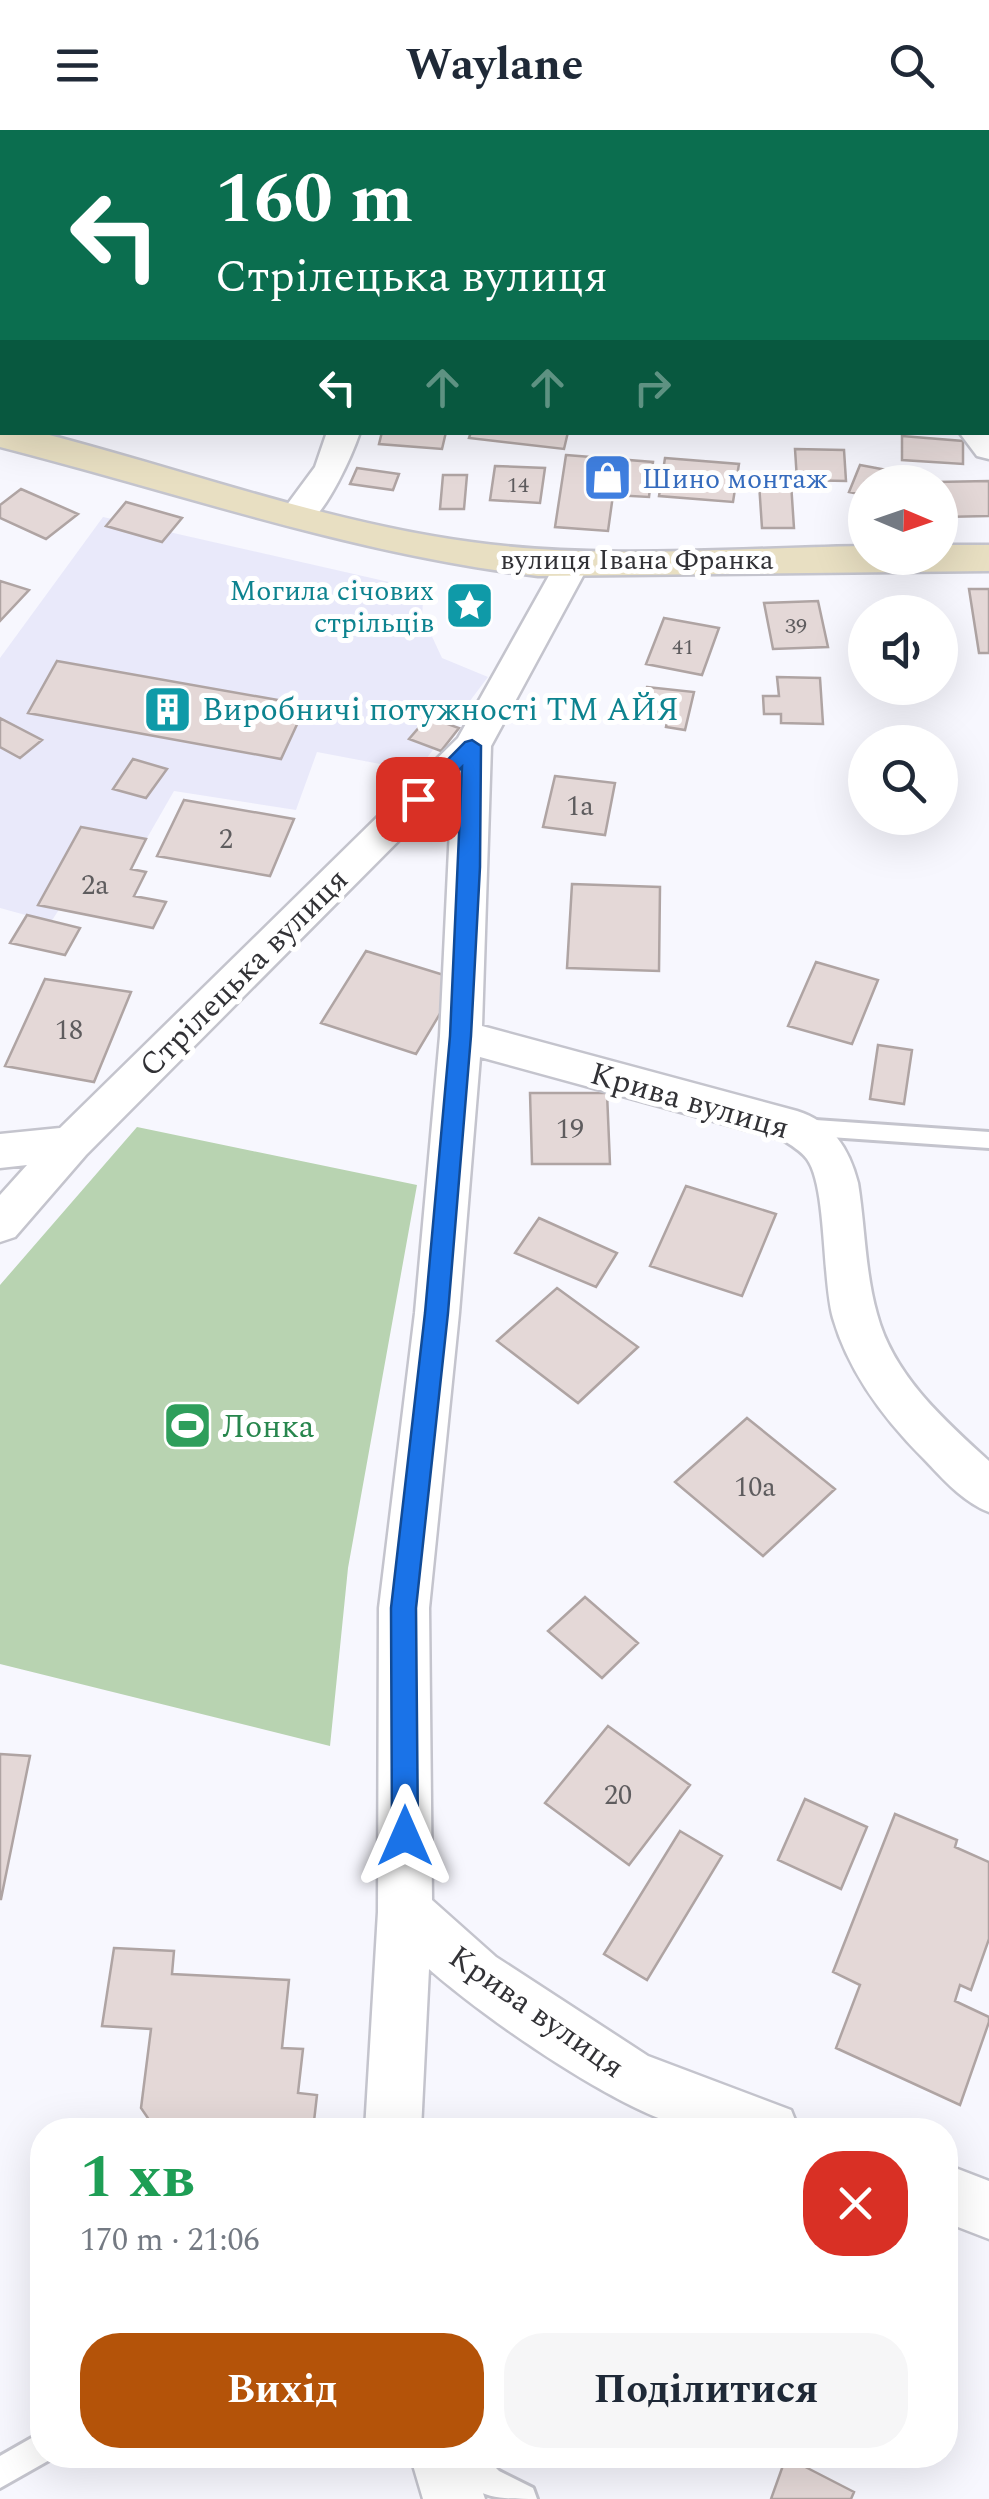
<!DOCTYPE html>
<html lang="uk">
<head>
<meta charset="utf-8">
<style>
  body { margin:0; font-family:Spectral,serif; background:#f6f6f7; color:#1f2937; height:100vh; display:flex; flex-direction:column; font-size:38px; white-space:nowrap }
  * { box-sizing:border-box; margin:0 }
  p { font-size:32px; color:#747a83 }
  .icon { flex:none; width:55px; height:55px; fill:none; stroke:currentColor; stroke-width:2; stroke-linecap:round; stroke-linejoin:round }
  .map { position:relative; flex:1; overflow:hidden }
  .details { position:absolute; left:30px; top:1988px; width:928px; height:350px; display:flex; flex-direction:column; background:#fff; border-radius:40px; box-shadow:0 10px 40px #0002 }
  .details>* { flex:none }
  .hud { position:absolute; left:0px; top:0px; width:990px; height:305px; box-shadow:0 10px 40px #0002; background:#0b6e4f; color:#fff; overflow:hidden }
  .needle { width:65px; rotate:92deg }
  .fabs { position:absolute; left:848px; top:335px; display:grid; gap:20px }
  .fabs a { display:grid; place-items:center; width:110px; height:110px; border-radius:50%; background:#fff; box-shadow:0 10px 40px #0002; font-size:50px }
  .pin { position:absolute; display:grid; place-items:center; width:85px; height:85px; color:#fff; margin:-42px; border-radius:20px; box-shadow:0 5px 15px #0006 }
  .me { position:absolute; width:110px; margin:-55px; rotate:0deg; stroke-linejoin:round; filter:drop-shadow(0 0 8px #0008) }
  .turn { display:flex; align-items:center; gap:35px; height:210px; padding:0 50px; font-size:45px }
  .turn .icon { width:130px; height:130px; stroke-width:2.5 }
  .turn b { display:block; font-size:70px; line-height:85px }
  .lanes { display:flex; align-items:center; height:95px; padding:0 50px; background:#0003; justify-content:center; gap:50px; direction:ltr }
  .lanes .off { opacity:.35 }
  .round { display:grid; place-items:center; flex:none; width:105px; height:105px; border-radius:40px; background:#f6f6f7 }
  .overview { display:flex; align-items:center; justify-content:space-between; height:170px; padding:0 50px }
  h1 { font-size:60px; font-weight:700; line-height:75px; color:#1e9e55 }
  .button { display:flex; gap:20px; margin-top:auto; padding:20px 50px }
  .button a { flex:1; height:115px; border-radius:40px; background:#b45309; color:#fff; font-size:40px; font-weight:700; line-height:115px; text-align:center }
  .button a+a { background:#f6f6f7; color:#1f2937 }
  header { display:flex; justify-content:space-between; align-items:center; height:130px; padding:0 50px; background:#fff; font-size:45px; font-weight:700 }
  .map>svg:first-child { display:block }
</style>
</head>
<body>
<header><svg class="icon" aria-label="menu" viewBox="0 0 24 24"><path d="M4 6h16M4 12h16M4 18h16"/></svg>Waylane<svg class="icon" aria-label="search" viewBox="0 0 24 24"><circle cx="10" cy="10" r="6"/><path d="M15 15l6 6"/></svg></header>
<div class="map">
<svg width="989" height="2369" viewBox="0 0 989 2369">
  <rect width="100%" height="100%" fill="#f7f7fe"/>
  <!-- built -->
  <path fill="#e9e9fa" d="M103,387L424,460L422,485L442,528L488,547L417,641L317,622L296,680L174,661L143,715L104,709L51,792L0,778V528Z"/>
  <!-- green -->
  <path fill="#b8d3b1" d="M137,997L417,1055L348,1438L330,1616L0,1534V1155Z"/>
  <!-- building -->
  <path fill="#e4d8d7" stroke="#afa4a3" stroke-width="2.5" d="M382,302H446L442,319L379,314Z
    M471,302H568L564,319L469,308Z
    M902,306L963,311V334L902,330Z
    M795,319L844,320L846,351L797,350Z
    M566,325L653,332L649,367L613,365L608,401L555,397Z
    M665,328L739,334L733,372L659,366Z
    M860,335L924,347L922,352H865V365L849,362Z
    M495,336L545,338L540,373L490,370Z
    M357,338L399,344L393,360L350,354Z
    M443,345H467L464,379H440Z
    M989,351V386L942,387L940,352H935Z
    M759,353H791L794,398H762Z
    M21,359L78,384L46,409L0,388V375Z
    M126,372L182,388L162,412L106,396Z
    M0,451L29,460L0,491Z
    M969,459H989V523H979Z
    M818,471L828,517L773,519L764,473Z
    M664,488L719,498L702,545L646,534Z
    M57,531L306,575L281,629L28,583Z
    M777,547L820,548L823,594L781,593V584H764L763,566H779Z
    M647,557L694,562L685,600L666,597L668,587L641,584Z
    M428,587L459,598L441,621L409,609Z
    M0,588L42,610L20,628L0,617Z
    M133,629L167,639L146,668L113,659Z
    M555,646L615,653L605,705L543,697Z
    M184,670L294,689L270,746L157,726Z
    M81,697L146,709L131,739L146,742L134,766L166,772L153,798L38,775Z
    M572,754L660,757L659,841L567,838Z
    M27,785L80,798L65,825L10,813Z
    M366,821L460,850L416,924L321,893Z
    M816,832L878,850L852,914L788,896Z
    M45,849L131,862L94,952L5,936Z
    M878,915L912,920L904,974L870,969Z
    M530,963H607L610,1034H532Z
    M686,1056L776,1084L742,1166L650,1136Z
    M539,1088L617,1123L596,1157L515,1123Z
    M557,1158L638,1217L578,1273L497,1211Z
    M747,1288L835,1359L763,1426L675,1352Z
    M585,1467L638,1513L602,1548L548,1501Z
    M608,1596L690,1655L629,1735L545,1673Z
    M0,1624L30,1626L1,1769H0Z
    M805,1669L867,1697L841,1759L778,1730Z
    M895,1684L957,1710L955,1717L989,1732V1809L971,1860L960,1855L955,1871L989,1887V1892L960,1975L836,1918L860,1855L833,1842Z
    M680,1701L722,1726L647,1850L604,1824Z
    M114,1818L174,1821L172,1844L289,1850L282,1918L303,1919L298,1963L317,1965L313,2000H156L141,1978L151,1899L102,1896Z
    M786,2327L854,2362L851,2369H771Z"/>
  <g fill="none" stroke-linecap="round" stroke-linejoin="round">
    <defs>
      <path id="lane" d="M801,989L989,1002V1018L801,1005L790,997Z
        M42,2302V2325H54L53,2328L0,2358V2326Z
        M447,2325H483L499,2341L533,2358L537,2369C496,2369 465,2369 447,2325Z"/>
      <path id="street" d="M306,0H334L335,2H307Z
        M721,0H750L751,2H723Z
        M988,296L989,298V329L977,326L959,302H988Z
        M327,302H360C352,326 327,381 307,394C300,399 290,396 283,394L278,387L315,337Z
        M573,422L585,425L590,433L491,616L482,896L797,981C832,992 849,1018 858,1053C865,1096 865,1142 877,1184C893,1245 944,1290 989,1331V1382C963,1372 943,1349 924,1329C884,1289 849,1243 833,1188C822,1150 827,1056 807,1029C801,1021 791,1015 783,1010L480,927L459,1183L429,1478L432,1770L496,1827L648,1926L791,1980L799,2000C767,2000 731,2005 699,2000C629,1990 483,1887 429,1839L421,2000H365L378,1782L379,1478L415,1183L440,906L452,657L86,1025L15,1107L0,1112V1065L27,1035L0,1038V1004L60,998L458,608L556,433L561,425Z
        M945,2034L989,2051V2109L945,2092Z
        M410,2325H470L485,2369H423Z"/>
      <path id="secondary" d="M0,293L2,302H38C182,339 324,392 471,412C599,430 736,418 865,416V428H940V415H989V441L538,446C353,424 180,363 0,317Z"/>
    </defs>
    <!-- lane casing -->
    <use href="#lane" stroke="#c4c4cd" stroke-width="6"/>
    <!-- street casing -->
    <use href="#street" stroke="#c4c4cd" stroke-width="5"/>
    <!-- secondary casing -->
    <use href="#secondary" stroke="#c4c4cd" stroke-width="5"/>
    <!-- lane -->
    <use href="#lane" fill="#fff" fill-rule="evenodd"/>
    <!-- street -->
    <use href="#street" fill="#fff" fill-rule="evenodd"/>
    <!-- secondary -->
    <use href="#secondary" fill="#e8dfc2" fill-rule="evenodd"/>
  </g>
  <!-- route -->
  <path fill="#1a73e8" stroke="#114b97" stroke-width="2.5" d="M472,610L481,616L480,737L471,906L448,1183L416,1478L418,1706L414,1715L405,1719L395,1715L392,1706L391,1478L425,1183L450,906L462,637L425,674L418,676L409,669L465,612Z"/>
  <!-- icons -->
  <defs>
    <symbol id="shop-square" viewBox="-11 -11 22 22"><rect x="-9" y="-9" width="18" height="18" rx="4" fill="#3f7fe0" stroke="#fff"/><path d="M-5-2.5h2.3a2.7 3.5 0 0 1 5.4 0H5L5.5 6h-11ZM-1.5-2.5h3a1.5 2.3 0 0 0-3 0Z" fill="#fff"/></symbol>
    <symbol id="sight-square" viewBox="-11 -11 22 22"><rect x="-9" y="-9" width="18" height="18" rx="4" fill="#0f9aa8" stroke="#fff"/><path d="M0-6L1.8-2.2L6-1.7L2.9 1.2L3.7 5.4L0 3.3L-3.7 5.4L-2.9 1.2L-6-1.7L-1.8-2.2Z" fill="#fff"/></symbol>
    <symbol id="building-square" viewBox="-11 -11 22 22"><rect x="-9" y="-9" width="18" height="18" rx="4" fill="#0f9aa8" stroke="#fff"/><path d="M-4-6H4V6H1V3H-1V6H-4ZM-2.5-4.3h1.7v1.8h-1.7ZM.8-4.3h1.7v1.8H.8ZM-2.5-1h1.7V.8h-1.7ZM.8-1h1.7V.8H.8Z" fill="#fff"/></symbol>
    <symbol id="stadium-square" viewBox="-11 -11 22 22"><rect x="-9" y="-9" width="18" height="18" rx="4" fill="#2e9e5b" stroke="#fff"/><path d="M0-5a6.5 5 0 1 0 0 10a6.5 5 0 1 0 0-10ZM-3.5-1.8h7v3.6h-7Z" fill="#fff"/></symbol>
  </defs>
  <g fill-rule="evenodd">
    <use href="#shop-square" x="580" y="320" width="55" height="55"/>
    <use href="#sight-square" x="442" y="448" width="55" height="55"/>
    <use href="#building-square" x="140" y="552" width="55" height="55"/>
    <use href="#stadium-square" x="160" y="1268" width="55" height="55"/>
  </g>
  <g text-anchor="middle" stroke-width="10" stroke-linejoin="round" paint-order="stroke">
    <!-- far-number labels -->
    <g font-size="22" fill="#5e5c5e">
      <text x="518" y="362">14</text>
      <text x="796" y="503">39</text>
      <text x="683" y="524">41</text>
    </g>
    <!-- far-shop labels -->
    <g font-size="28" fill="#366cbe" stroke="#fff" text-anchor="start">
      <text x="642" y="358">Шино монтаж</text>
    </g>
    <!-- far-street labels -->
    <g font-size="28" fill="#323236" stroke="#fff">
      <text x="637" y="439">вулиця Івана Франка</text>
    </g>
    <!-- far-culture labels -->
    <g font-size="28" fill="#0d838f" stroke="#fff" text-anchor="end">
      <text x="434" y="470">Могила січових<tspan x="434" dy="32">стрільців</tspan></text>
    </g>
    <!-- number labels -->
    <g font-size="28" fill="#5e5c5e">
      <text x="580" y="685">1а</text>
      <text x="226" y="718">2</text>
      <text x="95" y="764">2а</text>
      <text x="69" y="909">18</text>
      <text x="570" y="1008">19</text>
      <text x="755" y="1366">10а</text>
      <text x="618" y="1674">20</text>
    </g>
    <!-- culture labels -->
    <g font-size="32" fill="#0d838f" stroke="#fff" text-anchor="start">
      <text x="202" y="590">Виробничі потужності ТМ АЙЯ</text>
    </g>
    <!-- street labels -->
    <g font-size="32" fill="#323236" stroke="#fff">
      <text transform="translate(243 842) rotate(-45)" y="11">Стрілецька вулиця</text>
      <text transform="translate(690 970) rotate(16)" y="11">Крива вулиця</text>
      <text transform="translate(537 1881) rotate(35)" y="11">Крива вулиця</text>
    </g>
    <!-- leisure labels -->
    <g font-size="32" fill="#27864d" stroke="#fff" text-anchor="start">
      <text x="222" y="1307">Лонка</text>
    </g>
  </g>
</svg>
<div class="fabs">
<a><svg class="needle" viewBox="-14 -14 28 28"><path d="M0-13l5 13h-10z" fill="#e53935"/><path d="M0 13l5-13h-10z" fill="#747a83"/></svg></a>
<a><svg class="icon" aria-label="sound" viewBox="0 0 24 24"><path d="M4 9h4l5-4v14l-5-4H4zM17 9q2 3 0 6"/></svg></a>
<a><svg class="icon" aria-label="search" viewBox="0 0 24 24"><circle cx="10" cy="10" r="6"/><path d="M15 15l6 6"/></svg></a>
</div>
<div class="pin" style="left:418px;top:669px;background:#d93025"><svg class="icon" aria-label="arrive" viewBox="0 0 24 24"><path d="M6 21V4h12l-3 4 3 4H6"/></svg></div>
<svg class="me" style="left:405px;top:1706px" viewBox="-20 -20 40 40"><path d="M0-17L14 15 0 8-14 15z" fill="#1a73e8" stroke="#fff" stroke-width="4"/></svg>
<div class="hud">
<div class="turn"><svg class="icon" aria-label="left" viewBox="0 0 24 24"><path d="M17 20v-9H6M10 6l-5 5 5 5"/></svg><div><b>160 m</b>Стрілецька вулиця</div></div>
<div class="lanes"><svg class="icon" aria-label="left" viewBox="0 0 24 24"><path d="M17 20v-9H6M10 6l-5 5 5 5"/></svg><svg class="icon off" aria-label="ahead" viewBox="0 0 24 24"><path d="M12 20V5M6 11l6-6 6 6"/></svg><svg class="icon off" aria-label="ahead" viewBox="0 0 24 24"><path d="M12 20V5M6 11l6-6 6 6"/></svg><svg class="icon off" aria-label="right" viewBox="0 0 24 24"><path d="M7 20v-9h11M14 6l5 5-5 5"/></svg></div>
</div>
<section class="details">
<div class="overview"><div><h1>1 хв</h1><p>170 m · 21:06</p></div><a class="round" style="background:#d93025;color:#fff"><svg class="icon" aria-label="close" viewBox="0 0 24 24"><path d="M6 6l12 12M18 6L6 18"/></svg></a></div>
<div class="button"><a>Вихід</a><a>Поділитися</a></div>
</section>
</div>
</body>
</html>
